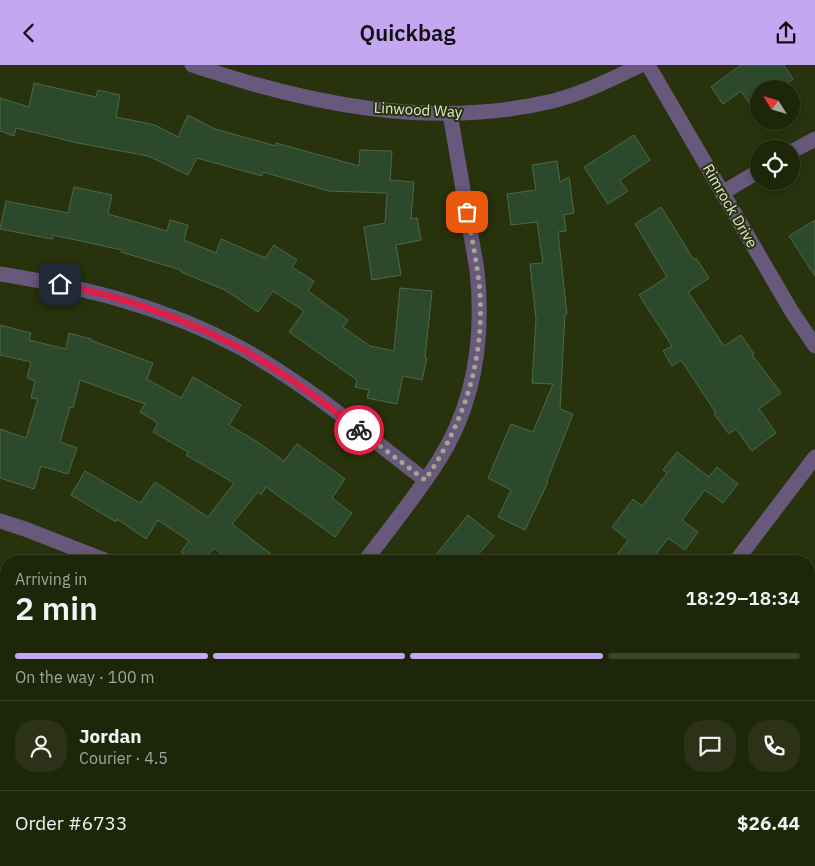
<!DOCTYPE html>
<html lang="en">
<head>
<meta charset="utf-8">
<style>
	:root { --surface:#1e2609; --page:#2b3217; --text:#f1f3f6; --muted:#a1a59c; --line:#3c432a; --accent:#c5a6f0 }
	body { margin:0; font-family:"IBM Plex Sans",sans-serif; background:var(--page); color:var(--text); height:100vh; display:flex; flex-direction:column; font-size:19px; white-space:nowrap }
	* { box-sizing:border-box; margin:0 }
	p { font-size:16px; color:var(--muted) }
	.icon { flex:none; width:28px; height:28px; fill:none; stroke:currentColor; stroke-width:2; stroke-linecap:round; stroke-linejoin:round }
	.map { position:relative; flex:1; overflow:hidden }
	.panel { position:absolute; left:0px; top:490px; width:815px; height:311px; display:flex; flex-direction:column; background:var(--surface); border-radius:20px 20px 0 0; box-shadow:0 2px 8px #0003,0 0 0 1px var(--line) }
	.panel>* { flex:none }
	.needle { width:32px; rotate:307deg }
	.tools { position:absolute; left:750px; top:15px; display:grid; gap:10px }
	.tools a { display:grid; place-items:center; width:50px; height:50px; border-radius:50%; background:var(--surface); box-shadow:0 2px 8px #0003,0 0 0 1px var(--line); font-size:25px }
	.pin { position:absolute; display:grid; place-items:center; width:42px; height:42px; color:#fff; margin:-21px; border-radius:10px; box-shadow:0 2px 8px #0006 }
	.courier { position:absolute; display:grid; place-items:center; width:50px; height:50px; margin:-25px; border:4px solid #e11d48; border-radius:50%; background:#fff; color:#222; box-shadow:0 1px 6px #0007 }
	.head em { font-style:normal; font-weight:600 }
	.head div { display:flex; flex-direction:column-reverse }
	.head { display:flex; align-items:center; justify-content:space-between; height:85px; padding:0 15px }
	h1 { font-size:32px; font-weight:600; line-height:38px }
	.bar { display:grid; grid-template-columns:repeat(4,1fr); gap:8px 5px; align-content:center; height:60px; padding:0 15px }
	.bar i { height:6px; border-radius:4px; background:var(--line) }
	.bar .current { background:var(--accent) }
	.bar p { grid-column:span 4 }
	.line { display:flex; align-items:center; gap:12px; padding:0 15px; border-top:1px solid var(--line) }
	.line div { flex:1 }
	.round { display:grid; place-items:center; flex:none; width:52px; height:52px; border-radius:20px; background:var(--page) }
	header { display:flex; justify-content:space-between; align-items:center; height:65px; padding:0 15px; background:var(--accent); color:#111; font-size:22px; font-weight:600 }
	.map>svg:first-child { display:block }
	.building { fill:#2d492b; stroke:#4c694a }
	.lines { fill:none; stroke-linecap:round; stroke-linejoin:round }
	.street { stroke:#67587c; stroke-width:15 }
	.primary { stroke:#a081cb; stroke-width:15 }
	.done { stroke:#a0a98d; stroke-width:5; stroke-dasharray:0 9 }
	.route { stroke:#e11d48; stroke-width:6 }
	.labels { text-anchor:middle; stroke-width:4; stroke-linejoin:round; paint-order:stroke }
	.street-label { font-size:15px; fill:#e1e9d3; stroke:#28320c }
</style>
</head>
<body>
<header><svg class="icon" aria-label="back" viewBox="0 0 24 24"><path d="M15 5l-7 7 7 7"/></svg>Quickbag<svg class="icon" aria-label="share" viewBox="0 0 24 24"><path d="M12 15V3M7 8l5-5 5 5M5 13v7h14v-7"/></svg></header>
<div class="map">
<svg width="815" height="801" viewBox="0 0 815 801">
	<rect width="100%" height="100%" fill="#28320c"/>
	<g class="building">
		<polygon points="741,0 784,0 793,14 779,24 759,24 759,52 741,26 723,39 711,22"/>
		<polygon points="34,18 96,32 98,25 120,30 116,52 155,60 178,72 188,50 215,64 276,81 276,78 359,101 360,85 392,86 390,115 414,117 411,154 417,153 421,175 396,180 401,210 372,215 364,162 385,158 387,128 329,126 263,107 262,111 197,93 188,110 148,91 78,78 16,63 14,71 0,66 0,33 29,42"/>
		<polygon points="634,70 650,95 620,115 628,126 608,139 584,102"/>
		<polygon points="557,96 560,117 569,112 574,148 564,150 566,166 558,167 567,249 565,249 560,344 573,349 547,416 548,417 525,465 498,452 511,425 488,413 511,359 533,367 553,319 532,318 536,254 530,199 543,198 537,157 511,160 507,129 536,125 532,100"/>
		<polygon points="74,122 112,130 108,149 167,166 170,155 188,160 184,175 216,188 221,174 265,193 274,180 297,195 292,202 314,216 308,226 348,255 343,262 370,281 394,286 400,223 432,226 425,293 427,293 422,315 403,311 397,339 367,333 369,325 355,322 357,315 289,267 304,246 273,226 258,247 225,225 181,207 181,205 121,187 122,185 53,170 52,174 0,164 6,136 68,148"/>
		<polygon points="661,142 694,195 696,193 709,213 688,227 724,281 741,270 754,289 752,290 781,328 759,344 776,368 752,386 736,364 729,369 714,349 716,348 681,295 672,301 663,286 672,281 639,230 667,212 635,159"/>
		<polygon points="815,155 815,211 789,171"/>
		<polygon points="0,260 31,268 29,275 66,284 69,268 91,274 90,275 153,298 147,314 181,333 193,312 241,340 229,360 256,376 284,396 297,379 345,414 332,433 352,448 335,472 266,422 261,430 258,427 232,459 280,496 231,496 214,483 203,496 193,496 181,487 189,476 158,455 146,474 117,454 116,457 71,430 85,406 140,438 155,417 208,452 234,418 186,390 188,387 153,367 158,358 140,347 145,339 80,315 73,343 70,342 60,377 77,383 68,409 41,401 34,424 0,413 0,364 26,373 38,334 31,333 35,316 27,313 31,297 0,290"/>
		<polygon points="677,387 709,412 717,402 738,419 723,438 705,425 682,455 698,467 685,485 668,473 651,496 612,496 628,475 612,462 633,434 642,441 667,408 663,405"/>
		<polygon points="468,450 494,471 473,496 431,496"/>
	</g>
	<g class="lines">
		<g class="street">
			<path d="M 192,0 C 308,39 431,65 553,36 C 584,28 612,14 641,0"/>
			<polyline points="648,0 792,247 815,281"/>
			<polyline points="791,87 815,74"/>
			<polyline points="722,128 759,106"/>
			<path d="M 0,209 C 86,223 163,241 241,283 C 307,320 365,369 425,415"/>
			<polyline points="0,456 25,464 107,496"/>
			<path d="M 365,496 C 390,463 417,430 439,395 C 475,338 484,271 477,205 L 450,49"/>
			<polyline points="736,496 815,392"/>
			<polyline points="0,722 6,724"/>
			<polyline points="110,795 117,801"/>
			<polyline points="183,801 187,795"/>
			<polyline points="507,801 511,795"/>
		</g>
		<g class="primary">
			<polyline points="809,657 815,648"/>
			<polyline points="809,731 815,723"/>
			<polyline points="701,801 706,795"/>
			<polyline points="756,801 761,795"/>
		</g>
	</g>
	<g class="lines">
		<path class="done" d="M 359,365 L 425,415 C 463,360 484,297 480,229 C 478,202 472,174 467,147"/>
		<path class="route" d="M 60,219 C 123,232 183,253 240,283 C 282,306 321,335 359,365"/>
	</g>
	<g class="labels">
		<g class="street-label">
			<text transform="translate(418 45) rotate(3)" y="5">Linwood Way</text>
			<text transform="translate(730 141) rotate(60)" y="5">Rimrock Drive</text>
		</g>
	</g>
</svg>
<div class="tools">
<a><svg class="needle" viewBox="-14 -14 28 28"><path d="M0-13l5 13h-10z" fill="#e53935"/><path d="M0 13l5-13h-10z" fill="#a1a59c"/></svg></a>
<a><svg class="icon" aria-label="locate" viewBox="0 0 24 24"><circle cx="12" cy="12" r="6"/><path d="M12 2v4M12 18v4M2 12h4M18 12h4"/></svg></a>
</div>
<div class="pin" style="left:467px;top:147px;background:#ea580c"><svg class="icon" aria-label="bag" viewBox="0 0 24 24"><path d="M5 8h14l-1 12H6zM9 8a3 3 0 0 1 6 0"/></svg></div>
<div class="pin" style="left:60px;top:219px;background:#1f2937"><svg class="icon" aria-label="home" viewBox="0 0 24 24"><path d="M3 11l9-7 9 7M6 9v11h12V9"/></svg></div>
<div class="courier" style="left:359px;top:365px"><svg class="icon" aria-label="bike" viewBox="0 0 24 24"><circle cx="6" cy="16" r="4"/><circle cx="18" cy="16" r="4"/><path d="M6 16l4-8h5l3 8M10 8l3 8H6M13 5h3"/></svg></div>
<section class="panel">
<div class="head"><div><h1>2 min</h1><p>Arriving in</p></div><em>18:29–18:34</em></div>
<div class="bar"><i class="current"></i><i class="current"></i><i class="current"></i><i></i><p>On the way · 100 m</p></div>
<div class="line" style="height:90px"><a class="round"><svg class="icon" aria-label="person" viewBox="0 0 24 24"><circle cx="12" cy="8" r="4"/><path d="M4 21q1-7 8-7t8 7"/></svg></a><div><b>Jordan</b><p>Courier · 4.5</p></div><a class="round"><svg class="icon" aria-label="chat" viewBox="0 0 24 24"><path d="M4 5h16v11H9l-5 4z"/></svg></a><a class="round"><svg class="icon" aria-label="phone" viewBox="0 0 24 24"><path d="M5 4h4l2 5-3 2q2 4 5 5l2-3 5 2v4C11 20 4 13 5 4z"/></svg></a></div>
<div class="line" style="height:65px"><div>Order #6733</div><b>$26.44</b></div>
</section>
</div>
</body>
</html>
